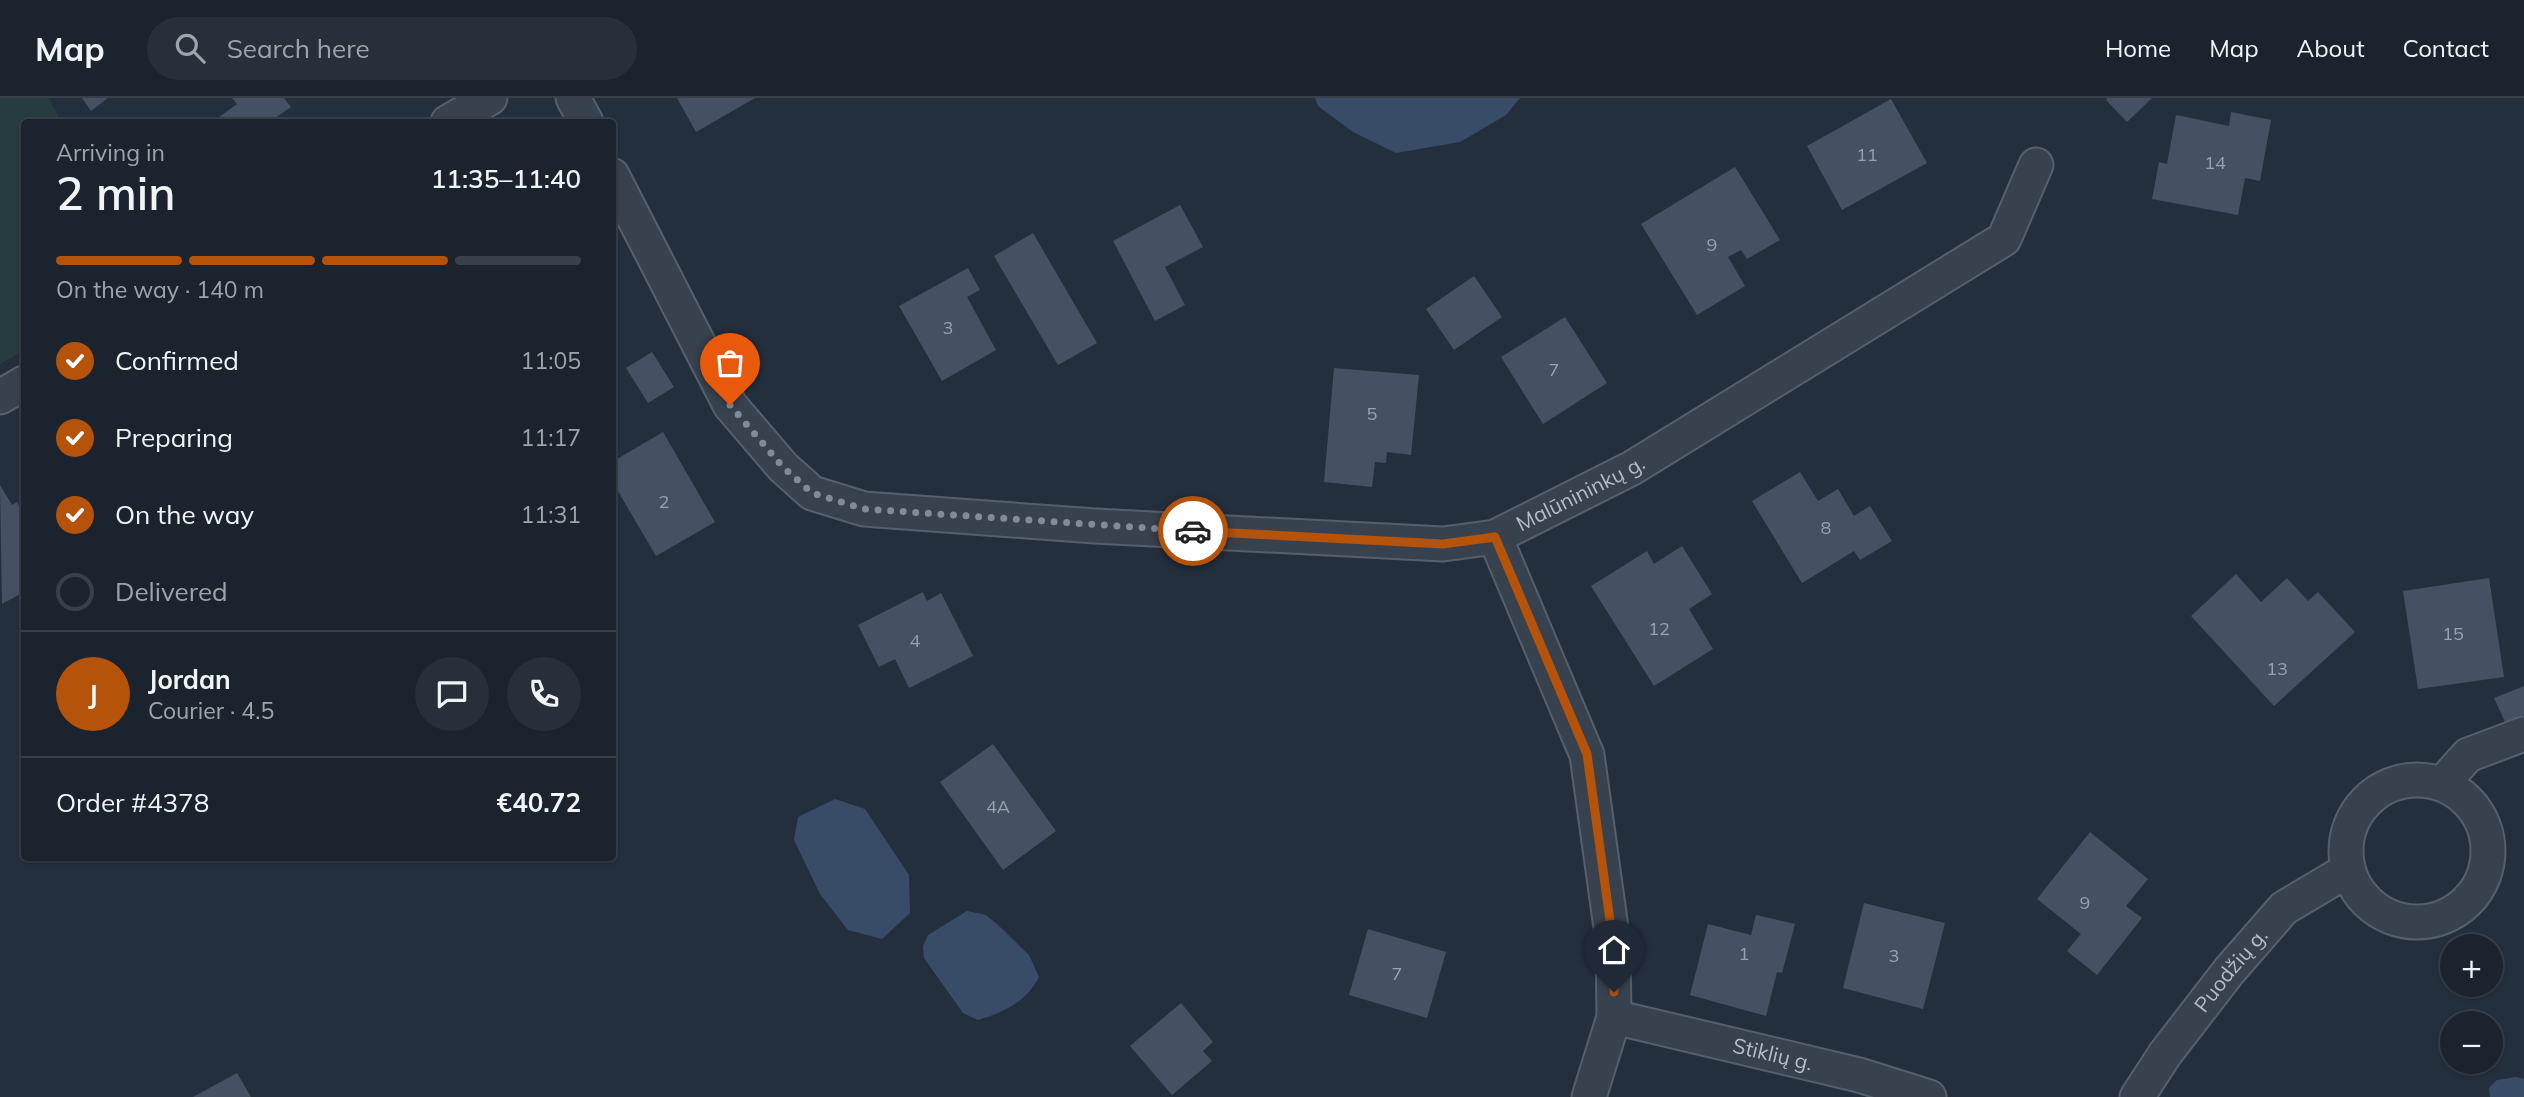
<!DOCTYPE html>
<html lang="en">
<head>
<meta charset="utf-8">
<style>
	:root { --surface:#1b232e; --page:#282f3a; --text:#f1f3f6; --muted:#a0a4aa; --line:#39404a; --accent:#b45309 }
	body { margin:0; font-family:Mulish,sans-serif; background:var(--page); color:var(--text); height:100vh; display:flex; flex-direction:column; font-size:26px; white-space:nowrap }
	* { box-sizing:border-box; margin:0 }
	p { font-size:23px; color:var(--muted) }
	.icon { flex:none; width:38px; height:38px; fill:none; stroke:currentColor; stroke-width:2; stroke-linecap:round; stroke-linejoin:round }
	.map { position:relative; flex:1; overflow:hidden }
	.drawer { position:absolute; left:21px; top:21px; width:595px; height:742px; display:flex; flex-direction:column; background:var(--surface); border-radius:7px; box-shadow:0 2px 5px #0004,0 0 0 2px var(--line) }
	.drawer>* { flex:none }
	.controls { position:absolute; left:2440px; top:836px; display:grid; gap:14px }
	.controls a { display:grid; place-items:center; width:63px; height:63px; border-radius:50%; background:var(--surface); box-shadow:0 2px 5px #0004,0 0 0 2px var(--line); font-size:35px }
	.pin { position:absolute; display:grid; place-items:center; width:60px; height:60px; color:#fff; margin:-72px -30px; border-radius:50% 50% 50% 0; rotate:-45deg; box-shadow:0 0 7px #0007 }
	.pin .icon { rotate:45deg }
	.courier { position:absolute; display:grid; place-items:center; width:70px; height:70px; margin:-35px; border:5px solid #b45309; border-radius:50%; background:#fff; color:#222; box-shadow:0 2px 9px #0007 }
	.summary em { font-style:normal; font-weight:600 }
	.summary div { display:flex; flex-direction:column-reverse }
	.summary { display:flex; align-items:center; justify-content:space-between; height:119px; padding:0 35px }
	h1 { font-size:46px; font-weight:600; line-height:52px }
	.bar { display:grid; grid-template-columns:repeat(4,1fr); gap:10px 7px; align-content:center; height:84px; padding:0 35px }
	.bar i { height:9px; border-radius:5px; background:var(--line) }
	.bar .on { background:var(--accent) }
	.bar p { grid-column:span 4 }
	.line { display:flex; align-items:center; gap:18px; padding:0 35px; border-top:2px solid var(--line) }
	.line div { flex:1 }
	.round { display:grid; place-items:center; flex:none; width:74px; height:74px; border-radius:37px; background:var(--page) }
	ol { padding:0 35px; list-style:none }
	li { display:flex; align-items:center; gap:21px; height:77px }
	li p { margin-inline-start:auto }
	li .icon { padding:7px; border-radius:50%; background:var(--accent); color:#fff; stroke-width:4 }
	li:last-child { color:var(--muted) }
	li i { width:38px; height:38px; border:4px solid var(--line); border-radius:50% }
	header { display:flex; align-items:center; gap:42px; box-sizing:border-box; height:98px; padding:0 35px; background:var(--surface); border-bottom:2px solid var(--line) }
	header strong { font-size:33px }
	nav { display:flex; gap:38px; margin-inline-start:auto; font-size:24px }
	.search { width:490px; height:63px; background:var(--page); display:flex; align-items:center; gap:18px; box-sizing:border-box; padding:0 24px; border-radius:38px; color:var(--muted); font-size:26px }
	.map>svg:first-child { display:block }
	.green { fill:#263c3f }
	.water { fill:#394c67 }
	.building { fill:#455162 }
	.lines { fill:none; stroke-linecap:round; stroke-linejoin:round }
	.street-casing { stroke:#565f6c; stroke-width:37 }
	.street { stroke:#38414e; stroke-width:33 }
	.done { stroke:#828b98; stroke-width:7; stroke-dasharray:0 12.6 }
	.route { stroke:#b45309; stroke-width:9 }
	.labels { text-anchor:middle; stroke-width:7; stroke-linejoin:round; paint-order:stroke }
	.number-label { font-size:18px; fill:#98a1af }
	.street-label { font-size:21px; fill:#b4bcc9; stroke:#1d2633 }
</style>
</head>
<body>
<header>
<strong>Map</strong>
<div class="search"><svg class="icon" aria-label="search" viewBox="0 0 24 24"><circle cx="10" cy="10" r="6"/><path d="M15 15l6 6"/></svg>Search here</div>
<nav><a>Home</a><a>Map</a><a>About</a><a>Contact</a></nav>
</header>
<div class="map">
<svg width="2524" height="999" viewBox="0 0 2524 999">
	<rect width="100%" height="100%" fill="#242f3e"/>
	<polygon class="green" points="0,0 49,0 61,24 24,24 24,252 0,266"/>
	<g class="water">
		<polygon points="1315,0 1520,0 1506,17 1460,44 1396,55 1353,34 1318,8"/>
		<polygon points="835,701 865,711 909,777 910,815 882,841 848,832 820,796 794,742 798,719"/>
		<path d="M 967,813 L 986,817 L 998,827 L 1029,857 L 1039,879 C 1026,904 1004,914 978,922 L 963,915 L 924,860 L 923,848 L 928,837 Z"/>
		<polygon points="2516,979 2524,981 2524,999 2490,999 2489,990 2497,982"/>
	</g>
	<g class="building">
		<polygon points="82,0 108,0 91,13"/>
		<polygon points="232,0 284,0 291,9 269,24 212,24 237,6"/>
		<polygon points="677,0 755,0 696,34"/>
		<polygon points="2107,0 2152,0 2127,24 2106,2"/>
		<polygon points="1891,1 1927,65 1842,112 1807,48"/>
		<polygon points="2231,14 2271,22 2260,83 2245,80 2238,117 2152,101 2159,64 2167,66 2176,17 2229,28"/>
		<polygon points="1735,69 1780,142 1747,161 1741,152 1728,159 1745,188 1697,217 1641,126"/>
		<polygon points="1180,107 1203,149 1165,169 1185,207 1155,223 1113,143"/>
		<polygon points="1033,135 1097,245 1058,267 994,158"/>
		<polygon points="968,170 980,192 967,199 996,252 942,283 899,208"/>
		<polygon points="1474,178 1502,219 1454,252 1426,211"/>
		<polygon points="1565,219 1607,285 1543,326 1501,259"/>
		<polygon points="652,254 674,289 648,305 626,270"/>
		<polygon points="1334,270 1419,277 1411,357 1387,354 1386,365 1375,364 1372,389 1324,384"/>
		<polygon points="663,334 715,424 656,458 612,383 612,364"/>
		<polygon points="1800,374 1818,403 1838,391 1854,418 1870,408 1892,443 1860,462 1854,453 1802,485 1752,403"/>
		<polygon points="0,387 12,407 17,404 24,418 24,494 2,506"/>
		<polygon points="1682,448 1712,496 1689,511 1713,551 1654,588 1591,488 1647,453 1654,466"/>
		<polygon points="2236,476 2261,504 2287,480 2308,503 2318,494 2355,534 2274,608 2191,518"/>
		<polygon points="2489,480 2504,579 2418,591 2403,493"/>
		<polygon points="923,494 927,503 941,495 973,558 909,590 895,561 879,569 858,527"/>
		<polygon points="2524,588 2524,617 2505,624 2494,600"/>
		<polygon points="993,646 1056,733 1003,772 940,684"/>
		<polygon points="2090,734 2148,781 2126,808 2142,820 2097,877 2067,853 2081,836 2037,801"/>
		<polygon points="1864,805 1945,825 1923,911 1843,890"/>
		<polygon points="1756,817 1795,826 1782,875 1777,874 1766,918 1690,897 1708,826 1751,837"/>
		<polygon points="1368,831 1446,854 1427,920 1349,897"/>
		<polygon points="1181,905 1213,944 1203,953 1212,963 1172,997 1130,948"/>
		<polygon points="237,975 251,999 193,999"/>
	</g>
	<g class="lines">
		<defs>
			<g id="street">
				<polyline points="573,0 586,24"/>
				<polyline points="448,24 490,0"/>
				<path id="s1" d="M 612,77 L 730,307 L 783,369 L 812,395 L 864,411 L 1095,428 L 1443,446 L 1495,439 L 1632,370 L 2004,141 L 2036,67"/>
				<polyline points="0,299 24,285"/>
				<polyline points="1495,439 1587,657 1613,844 1614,919 1589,999"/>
				<circle cx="2417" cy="753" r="71"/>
				<polyline points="2442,686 2468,657 2524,636"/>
				<path id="s2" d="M 1614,919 L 1859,977 L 1929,999"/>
				<path id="s3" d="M 2137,999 L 2165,956 L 2229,873 L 2284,810 L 2348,772"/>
			</g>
		</defs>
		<use href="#street" class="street-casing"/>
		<use href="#street" class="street"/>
	</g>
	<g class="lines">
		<polyline class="done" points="730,307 783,369 812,395 864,411 1193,433"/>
		<polyline class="route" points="1193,433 1443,446 1495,439 1587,656 1613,844 1614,894"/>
	</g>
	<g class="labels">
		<g class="number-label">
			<text x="1867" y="63">11</text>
			<text x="2215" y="71">14</text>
			<text x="1712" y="153">9</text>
			<text x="948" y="236">3</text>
			<text x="1554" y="278">7</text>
			<text x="1372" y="322">5</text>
			<text x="664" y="410">2</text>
			<text x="1826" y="436">8</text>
			<text x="1659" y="537">12</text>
			<text x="2453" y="542">15</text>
			<text x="915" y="549">4</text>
			<text x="2277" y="577">13</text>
			<text x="998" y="715">4A</text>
			<text x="2085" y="811">9</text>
			<text x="1744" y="862">1</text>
			<text x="1894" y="864">3</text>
			<text x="1397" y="882">7</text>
		</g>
		<g class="street-label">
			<text dy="7" stroke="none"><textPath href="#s1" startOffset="1162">Malūnininkų g.</textPath></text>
			<text dy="7" stroke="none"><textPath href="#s3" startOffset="158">Puodžių g.</textPath></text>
			<text dy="7" stroke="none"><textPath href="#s2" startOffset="163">Stiklių g.</textPath></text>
		</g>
	</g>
</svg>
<div class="controls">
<a>+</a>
<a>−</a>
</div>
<div class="pin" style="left:730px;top:307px;background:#ea580c"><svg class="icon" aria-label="bag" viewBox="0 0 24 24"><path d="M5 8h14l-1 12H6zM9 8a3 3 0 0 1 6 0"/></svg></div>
<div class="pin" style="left:1614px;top:894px;background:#1f2937"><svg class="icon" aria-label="home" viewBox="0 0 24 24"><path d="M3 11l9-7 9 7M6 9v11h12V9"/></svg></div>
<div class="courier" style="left:1193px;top:433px"><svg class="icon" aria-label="car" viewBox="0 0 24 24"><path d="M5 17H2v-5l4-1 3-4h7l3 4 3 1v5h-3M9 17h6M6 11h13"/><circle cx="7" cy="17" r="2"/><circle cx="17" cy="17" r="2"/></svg></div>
<section class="drawer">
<div class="summary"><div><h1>2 min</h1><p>Arriving in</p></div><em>11:35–11:40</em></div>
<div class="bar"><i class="on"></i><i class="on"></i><i class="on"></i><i></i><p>On the way · 140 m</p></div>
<ol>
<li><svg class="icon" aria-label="check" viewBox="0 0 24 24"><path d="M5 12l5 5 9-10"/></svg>Confirmed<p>11:05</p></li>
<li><svg class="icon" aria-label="check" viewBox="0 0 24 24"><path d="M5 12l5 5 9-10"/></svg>Preparing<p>11:17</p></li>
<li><svg class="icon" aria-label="check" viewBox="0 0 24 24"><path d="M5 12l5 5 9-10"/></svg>On the way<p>11:31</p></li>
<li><i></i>Delivered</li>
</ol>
<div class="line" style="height:126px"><b class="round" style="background:var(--accent);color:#fff">J</b><div><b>Jordan</b><p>Courier · 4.5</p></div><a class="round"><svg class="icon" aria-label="chat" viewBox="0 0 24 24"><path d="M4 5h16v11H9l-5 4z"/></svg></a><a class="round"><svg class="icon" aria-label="phone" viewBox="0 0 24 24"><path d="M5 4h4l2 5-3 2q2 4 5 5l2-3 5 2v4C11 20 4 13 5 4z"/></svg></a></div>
<div class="line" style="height:91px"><div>Order #4378</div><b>€40.72</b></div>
</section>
</div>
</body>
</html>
